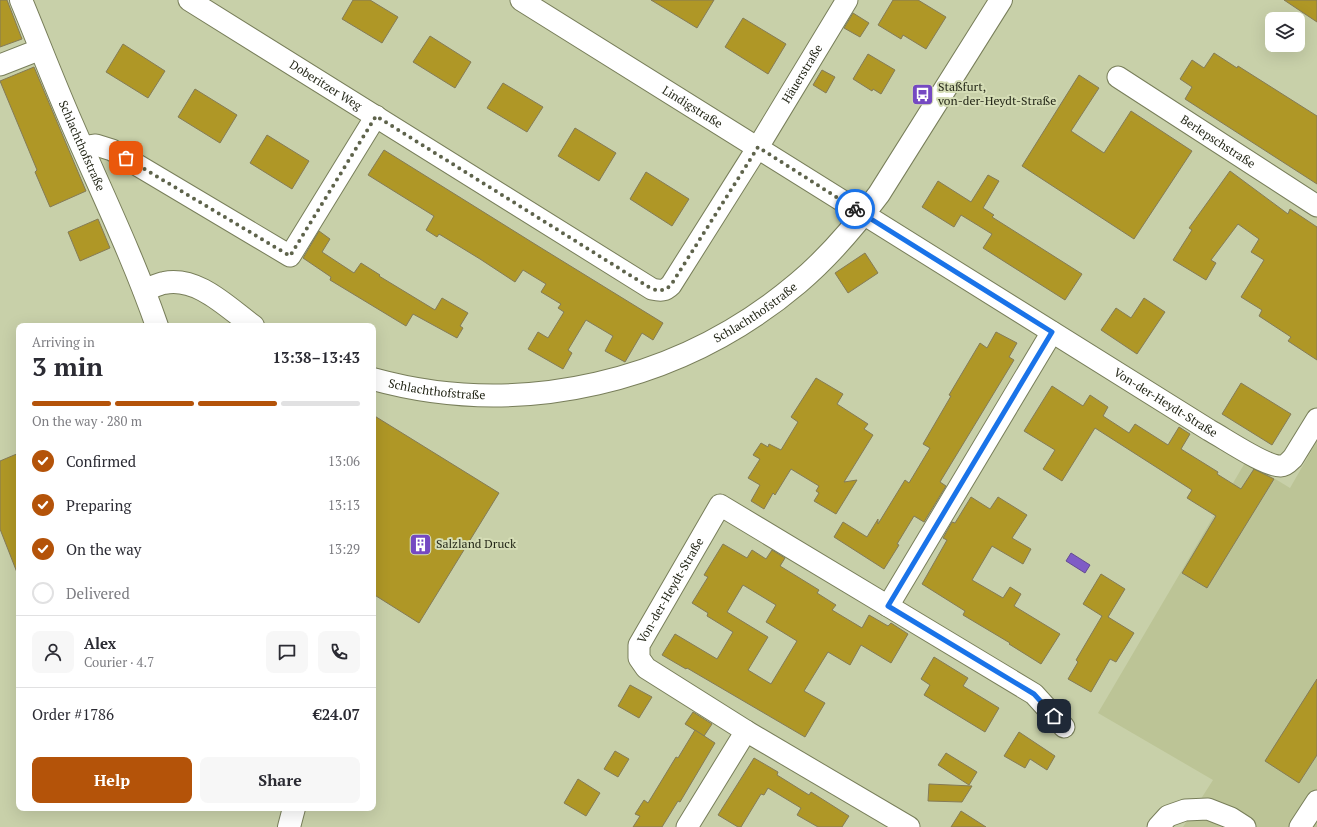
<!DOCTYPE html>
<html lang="en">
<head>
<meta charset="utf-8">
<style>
	:root { --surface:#fff; --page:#f7f7f7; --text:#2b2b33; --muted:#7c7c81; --line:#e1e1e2; --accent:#b45309 }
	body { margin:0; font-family:"PT Serif",serif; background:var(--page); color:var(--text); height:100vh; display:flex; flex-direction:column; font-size:15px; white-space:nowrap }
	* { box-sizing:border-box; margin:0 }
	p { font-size:13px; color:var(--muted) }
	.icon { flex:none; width:22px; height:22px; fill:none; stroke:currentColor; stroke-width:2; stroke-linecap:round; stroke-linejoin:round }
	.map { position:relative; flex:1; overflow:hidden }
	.panel { position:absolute; left:16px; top:323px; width:360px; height:488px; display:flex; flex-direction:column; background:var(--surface); border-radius:8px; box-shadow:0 4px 16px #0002 }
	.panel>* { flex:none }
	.fabs { position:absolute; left:1265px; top:12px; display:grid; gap:8px }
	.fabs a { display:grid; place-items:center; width:40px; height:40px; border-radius:8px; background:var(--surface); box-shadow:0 4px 16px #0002; font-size:20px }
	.pin { position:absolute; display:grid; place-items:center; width:34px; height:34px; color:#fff; margin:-17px; border-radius:8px; box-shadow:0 2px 6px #0006 }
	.courier { position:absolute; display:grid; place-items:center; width:40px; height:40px; margin:-20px; border:3px solid #1a73e8; border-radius:50%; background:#fff; color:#222; box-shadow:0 1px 5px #0007 }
	.summary em { font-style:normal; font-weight:700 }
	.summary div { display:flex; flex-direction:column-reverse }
	.summary { display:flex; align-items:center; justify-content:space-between; height:68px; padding:0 16px }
	h1 { font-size:26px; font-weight:700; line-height:30px }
	.bar { display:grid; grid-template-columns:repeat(4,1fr); gap:6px 4px; align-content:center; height:48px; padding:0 16px }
	.bar i { height:5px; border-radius:3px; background:var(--line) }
	.bar .current { background:var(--accent) }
	.bar p { grid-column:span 4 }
	.line { display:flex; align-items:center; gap:10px; padding:0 16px; border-top:1px solid var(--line) }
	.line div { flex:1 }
	.round { display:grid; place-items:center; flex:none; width:42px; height:42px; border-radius:8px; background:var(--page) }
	ol { padding:0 16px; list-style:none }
	li { display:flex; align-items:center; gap:12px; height:44px }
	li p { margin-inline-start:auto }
	li .icon { padding:4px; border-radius:50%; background:var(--accent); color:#fff; stroke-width:4 }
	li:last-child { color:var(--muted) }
	li i { width:22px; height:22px; border:2px solid var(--line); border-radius:50% }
	.cta { display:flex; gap:8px; margin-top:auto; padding:8px 16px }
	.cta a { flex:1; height:46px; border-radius:8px; background:var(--accent); color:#fff; font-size:16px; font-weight:700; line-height:46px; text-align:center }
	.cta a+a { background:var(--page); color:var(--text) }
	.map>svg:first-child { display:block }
	.built { fill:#bcc496 }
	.water { fill:#7f5cc6; stroke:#644c92 }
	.building { fill:#af9726; stroke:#847b57; fill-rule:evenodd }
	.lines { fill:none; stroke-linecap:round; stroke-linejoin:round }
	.minor-casing { stroke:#787e5a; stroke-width:23 }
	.tertiary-casing { stroke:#787e5a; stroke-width:24 }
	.minor { stroke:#fff; stroke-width:21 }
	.tertiary { stroke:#fff; stroke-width:22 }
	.done { stroke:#5e634b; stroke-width:4; stroke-dasharray:0 7.2 }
	.route { stroke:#1a73e8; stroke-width:5 }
	.labels { text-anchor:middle; stroke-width:4; stroke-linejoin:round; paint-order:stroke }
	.street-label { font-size:12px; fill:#252819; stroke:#d5ddb6 }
	.poi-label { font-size:12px; fill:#252819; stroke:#d5ddb6; text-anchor:start }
</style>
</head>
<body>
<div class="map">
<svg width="1317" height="827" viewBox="0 0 1317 827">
	<rect width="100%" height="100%" fill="#c8d0a9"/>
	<polygon class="built" points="1317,441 1317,827 1183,827 1213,780 1098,713 1246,461 1290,488"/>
	<polygon class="water" points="1071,553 1090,565 1085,573 1066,561"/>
	<g class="building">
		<polygon points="0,0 7,0 22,39 0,47"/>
		<polygon points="353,0 370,0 398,17 382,43 342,19"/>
		<polygon points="651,0 714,0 697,28"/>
		<polygon points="893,0 918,0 946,17 926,49 903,35 901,39 878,25"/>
		<polygon points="1284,0 1317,0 1317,22"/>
		<polygon points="853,13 869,23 860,37 844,28"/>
		<polygon points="743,18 786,44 768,74 725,47"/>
		<polygon points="430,36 471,62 455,88 413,62"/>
		<polygon points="123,44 165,71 148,98 106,72"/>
		<polygon points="1214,53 1237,68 1238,66 1317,116 1317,184 1185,99 1192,87 1180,79 1192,60 1204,68"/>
		<polygon points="868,54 895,70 881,94 873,89 872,91 853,79"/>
		<polygon points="34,67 86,191 50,207 35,172 37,170 0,81"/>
		<polygon points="822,70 835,77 826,93 813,85"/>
		<polygon points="1079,75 1099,88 1071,131 1104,153 1131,111 1192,151 1134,239 1022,166"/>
		<polygon points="503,83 543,107 527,132 487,108"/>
		<polygon points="195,89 237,115 220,143 178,117"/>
		<polygon points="575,128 616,153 599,181 558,156"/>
		<polygon points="267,135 309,161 292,189 250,163"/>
		<polygon points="384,150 538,246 663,323 653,340 642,333 625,362 605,351 613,336 586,320 568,350 572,353 563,369 528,349 538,332 548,338 564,312 558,308 561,304 541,292 546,284 523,270 515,282 480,259 439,234 437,237 426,230 434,216 368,175"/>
		<polygon points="1230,171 1288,214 1290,209 1317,227 1317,360 1288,341 1291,337 1259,316 1262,310 1241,297 1264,260 1251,252 1259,239 1238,224 1211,260 1216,263 1206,280 1173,260 1192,230 1189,228"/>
		<polygon points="646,172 689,199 672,226 630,199"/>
		<polygon points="988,175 999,181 983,208 994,215 992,217 1082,274 1065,300 983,248 992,234 961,215 954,227 922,207 938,181 971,202"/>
		<polygon points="98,219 110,248 80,261 68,232"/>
		<polygon points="319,231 330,239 322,252 354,273 361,263 380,275 379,276 435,310 442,298 468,313 460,326 463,328 457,338 413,314 406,326 330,280 331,277 303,258"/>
		<polygon points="865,253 878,273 848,293 835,273"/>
		<polygon points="1144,298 1165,312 1137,354 1101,330 1116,308 1131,318"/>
		<polygon points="996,332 1017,343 1009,357 1014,360 940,482 946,486 924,522 914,516 897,544 899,545 884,569 834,537 843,522 867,537 878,519 878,524 905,480 909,483 930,448 923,444 951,396 949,395 980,343 987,348"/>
		<polygon points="816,378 843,394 837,404 868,424 864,429 873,435 844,482 857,480 836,514 814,501 819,493 816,491 819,486 791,469 775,495 773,493 764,509 751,501 760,485 748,478 760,459 753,455 761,443 768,447 769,444 781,450 798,422 791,417"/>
		<polygon points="1241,383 1291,414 1272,445 1222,414"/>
		<polygon points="1052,386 1083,406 1090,395 1108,407 1103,416 1129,433 1135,424 1168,445 1179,427 1190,434 1181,449 1218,472 1217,474 1241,489 1254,469 1274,479 1207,588 1182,573 1216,516 1187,498 1192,490 1095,428 1062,481 1043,469 1055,450 1024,431"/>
		<polygon points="373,415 499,493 419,623 373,594"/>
		<polygon points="19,453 19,575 18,575 0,529 0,461"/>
		<polygon points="971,497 990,509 998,497 1027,515 1012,538 1031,549 1023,564 992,546 972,580 1003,598 1010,587 1021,594 1014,606 1060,634 1041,664 1009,644 1010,643 963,615 965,611 922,584 947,540 943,538 952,522 955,523"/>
		<path d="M 723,544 L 747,558 L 752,550 L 766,559 L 772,550 L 785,558 L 780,566 L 819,590 L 817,593 L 836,605 L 832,610 L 862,628 L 869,615 L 888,626 L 891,623 L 908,634 L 891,663 L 861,645 L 850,665 L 828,652 L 804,691 L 825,703 L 805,737 L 687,668 L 686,669 L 662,655 L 675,634 L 717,659 L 733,632 L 707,616 L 708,613 L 692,603 L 708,577 L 704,575 ZM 743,585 L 776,605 L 766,622 L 797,641 L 771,684 L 748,670 L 768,637 L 727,612 Z"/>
		<polygon points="1101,574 1125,589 1108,617 1134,633 1116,662 1110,659 1091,692 1068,679 1078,662 1076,660 1102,616 1083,604"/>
		<polygon points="934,657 968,678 963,686 999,708 985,732 924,695 930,685 921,679"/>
		<polygon points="1317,679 1317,755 1299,783 1265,761"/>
		<polygon points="630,685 652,697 639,718 618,706"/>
		<polygon points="693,712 712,724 704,736 685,724"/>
		<polygon points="695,730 715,743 680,802 678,801 662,827 633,827 640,816 635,814 644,800 648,803 676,757 678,758"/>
		<polygon points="1019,732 1055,756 1047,770 1030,759 1025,768 1004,756"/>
		<polygon points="615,751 629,759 618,777 604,769"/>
		<polygon points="946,753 977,772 969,785 938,765"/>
		<polygon points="754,758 778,772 777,775 809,795 811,792 849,816 842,827 818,827 797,815 801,808 768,788 764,795 761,794 741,827 738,827 718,815"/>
		<polygon points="578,779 600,793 586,816 564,803"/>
		<polygon points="929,784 972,786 962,802 928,801"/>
		<polygon points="961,811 986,827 951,827"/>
	</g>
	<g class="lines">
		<defs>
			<g id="minor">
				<path id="s1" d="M 189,0 L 652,289 C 661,291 665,291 671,285 L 758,147 L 847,0"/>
				<path id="s2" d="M 521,0 L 1209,430 C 1224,438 1266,467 1281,466 C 1286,466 1290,461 1293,458 L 1317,419"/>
				<polyline points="0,65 41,49"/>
				<path id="s3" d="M 1118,77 L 1317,206"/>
				<polyline points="82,147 96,145 112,150 290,256 376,116"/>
				<polyline points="888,606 1034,694 1064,727"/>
				<polyline points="746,731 909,827"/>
				<path id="s4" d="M 687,827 L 746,731 L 646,668 L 639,658 L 639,645 L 720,505 L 888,606 L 1052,332"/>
				<polyline points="1158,827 1168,816 1185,810 1208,809 1231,818 1245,827"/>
				<polyline points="1300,827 1317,801"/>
			</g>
			<g id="tertiary">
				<path id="s5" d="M 21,0 C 38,41 54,83 72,124 C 101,191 133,257 157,326"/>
				<path d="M 144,290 C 151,288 158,284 164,283 C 198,276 228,308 253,326"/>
				<path id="s6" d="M 373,379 C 521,420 681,382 798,283 C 829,257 855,226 879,194 L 1001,0"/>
				<polyline points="289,827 294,808"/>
			</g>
		</defs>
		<use href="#minor" class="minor-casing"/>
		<use href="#tertiary" class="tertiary-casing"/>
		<use href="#minor" class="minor"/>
		<use href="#tertiary" class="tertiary"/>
	</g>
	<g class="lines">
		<path class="done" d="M 126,158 L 290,256 L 376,116 L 652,289 C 661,291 665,291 671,285 L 758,147 L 855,209"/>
		<polyline class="route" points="855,209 1052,332 888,606 1034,694 1054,716"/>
	</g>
	<defs>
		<symbol id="bus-square" viewBox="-11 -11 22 22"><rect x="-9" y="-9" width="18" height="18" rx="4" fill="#7549c2" stroke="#d5ddb6"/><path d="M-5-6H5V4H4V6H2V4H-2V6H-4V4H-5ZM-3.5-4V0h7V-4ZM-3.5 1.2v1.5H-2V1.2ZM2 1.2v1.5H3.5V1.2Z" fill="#fff"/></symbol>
		<symbol id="building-square" viewBox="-11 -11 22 22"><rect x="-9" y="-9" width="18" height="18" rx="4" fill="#7549c2" stroke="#d5ddb6"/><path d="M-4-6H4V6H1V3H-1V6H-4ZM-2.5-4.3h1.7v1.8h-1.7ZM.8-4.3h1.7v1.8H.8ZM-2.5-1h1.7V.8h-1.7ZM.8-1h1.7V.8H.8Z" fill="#fff"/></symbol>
	</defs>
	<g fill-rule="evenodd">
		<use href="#bus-square" x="910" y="82" width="25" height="25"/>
		<use href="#building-square" x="408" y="532" width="25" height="25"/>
	</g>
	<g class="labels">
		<g class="street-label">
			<text dy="4" stroke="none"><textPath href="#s1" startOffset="815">Häuerstraße</textPath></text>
			<text dy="4" stroke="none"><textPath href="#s1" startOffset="161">Doberitzer Weg</textPath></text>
			<text dy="4" stroke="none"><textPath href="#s2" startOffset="202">Lindigstraße</textPath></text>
			<text dy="4" stroke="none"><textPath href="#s3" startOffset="119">Berlepschstraße</textPath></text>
			<text dy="4" stroke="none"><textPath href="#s5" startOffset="158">Schlachthofstraße</textPath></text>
			<text dy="4" stroke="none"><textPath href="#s6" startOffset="401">Schlachthofstraße</textPath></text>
			<text dy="4" stroke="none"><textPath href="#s6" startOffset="65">Schlachthofstraße</textPath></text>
			<text dy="4" stroke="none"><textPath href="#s2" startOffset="760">Von-der-Heydt-Straße</textPath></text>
			<text dy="4" stroke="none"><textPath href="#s4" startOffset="319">Von-der-Heydt-Straße</textPath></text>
		</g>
		<g class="poi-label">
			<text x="938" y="91">Staßfurt,<tspan x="938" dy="14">von-der-Heydt-Straße</tspan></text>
			<text x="436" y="548">Salzland Druck</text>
		</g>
	</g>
</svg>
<div class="fabs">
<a><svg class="icon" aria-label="layers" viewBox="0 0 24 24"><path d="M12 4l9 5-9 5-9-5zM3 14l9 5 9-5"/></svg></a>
</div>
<div class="pin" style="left:126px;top:158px;background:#ea580c"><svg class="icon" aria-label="bag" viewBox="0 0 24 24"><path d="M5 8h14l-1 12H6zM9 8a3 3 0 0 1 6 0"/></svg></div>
<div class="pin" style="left:1054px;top:716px;background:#1f2937"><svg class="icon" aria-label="home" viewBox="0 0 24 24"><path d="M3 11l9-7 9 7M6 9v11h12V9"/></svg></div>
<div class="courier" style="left:855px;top:209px"><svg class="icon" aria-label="bike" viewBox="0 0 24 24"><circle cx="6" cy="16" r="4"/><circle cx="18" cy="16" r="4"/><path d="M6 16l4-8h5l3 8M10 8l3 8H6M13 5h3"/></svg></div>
<section class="panel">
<div class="summary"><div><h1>3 min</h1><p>Arriving in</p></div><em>13:38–13:43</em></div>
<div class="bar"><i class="current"></i><i class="current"></i><i class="current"></i><i></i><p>On the way · 280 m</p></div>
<ol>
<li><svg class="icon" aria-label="check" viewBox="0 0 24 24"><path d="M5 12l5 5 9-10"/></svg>Confirmed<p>13:06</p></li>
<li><svg class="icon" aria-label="check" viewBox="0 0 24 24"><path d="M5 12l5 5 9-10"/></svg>Preparing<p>13:13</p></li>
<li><svg class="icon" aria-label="check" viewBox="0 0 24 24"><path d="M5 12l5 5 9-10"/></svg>On the way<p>13:29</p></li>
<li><i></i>Delivered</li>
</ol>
<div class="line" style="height:72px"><a class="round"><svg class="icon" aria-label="person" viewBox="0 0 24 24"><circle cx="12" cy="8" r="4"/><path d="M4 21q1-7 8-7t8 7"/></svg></a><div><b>Alex</b><p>Courier · 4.7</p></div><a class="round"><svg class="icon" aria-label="chat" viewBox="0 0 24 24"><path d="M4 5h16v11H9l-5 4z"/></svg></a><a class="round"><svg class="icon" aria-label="phone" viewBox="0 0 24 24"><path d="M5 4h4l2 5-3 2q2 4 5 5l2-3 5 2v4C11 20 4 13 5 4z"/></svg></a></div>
<div class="line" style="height:52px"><div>Order #1786</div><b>€24.07</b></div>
<div class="cta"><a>Help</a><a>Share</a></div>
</section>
</div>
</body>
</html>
